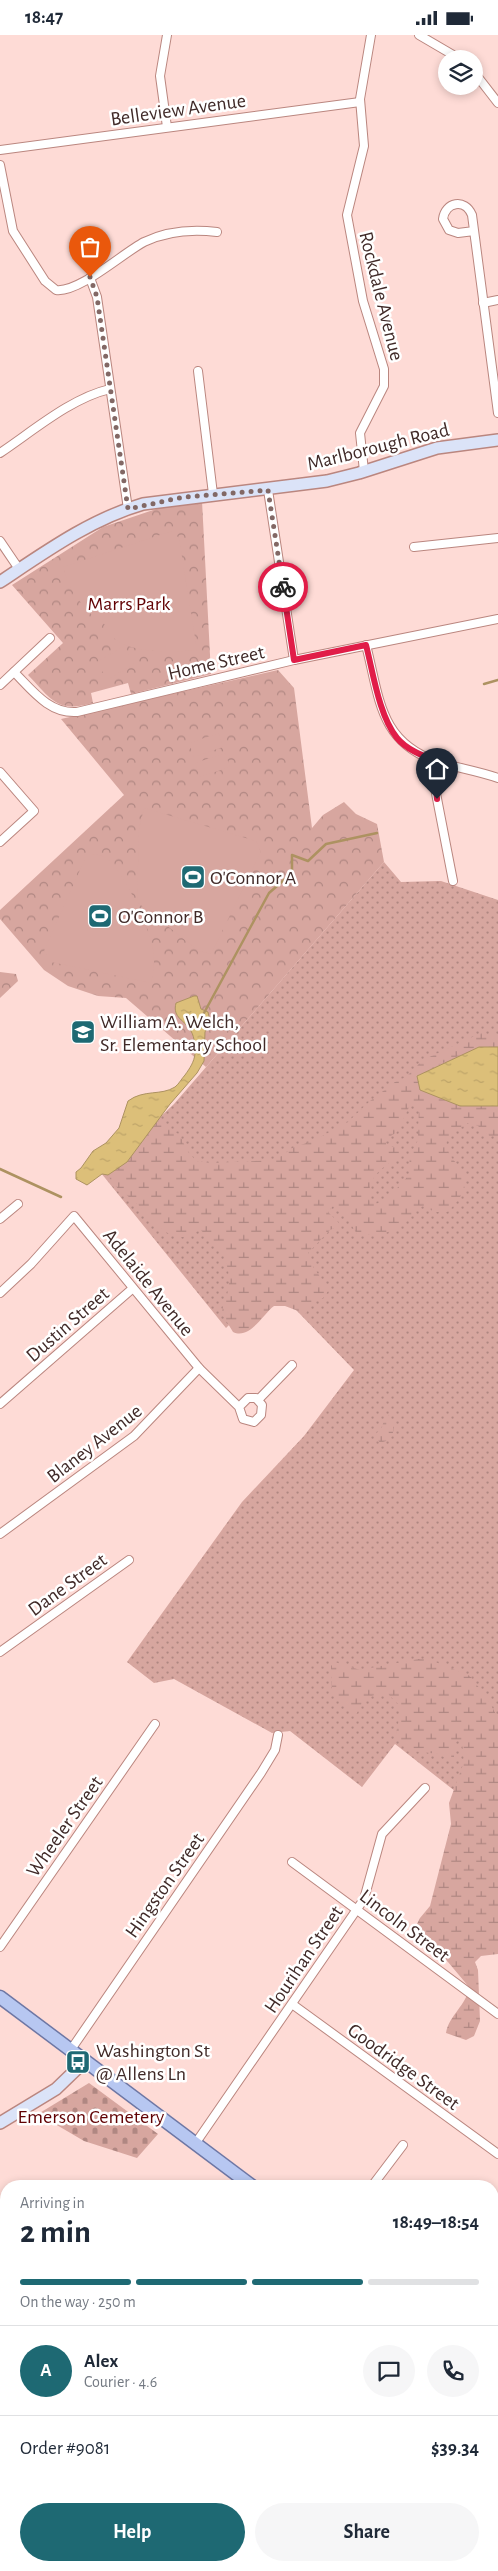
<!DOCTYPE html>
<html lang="en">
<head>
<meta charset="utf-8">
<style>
	:root { --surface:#fff; --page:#f6f6f7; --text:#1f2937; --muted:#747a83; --line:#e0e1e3; --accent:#1e6973 }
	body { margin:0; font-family:"Alegreya Sans",sans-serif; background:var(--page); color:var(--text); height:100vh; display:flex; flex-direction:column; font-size:19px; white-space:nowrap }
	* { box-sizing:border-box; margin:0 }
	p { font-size:16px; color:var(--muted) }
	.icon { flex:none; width:28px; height:28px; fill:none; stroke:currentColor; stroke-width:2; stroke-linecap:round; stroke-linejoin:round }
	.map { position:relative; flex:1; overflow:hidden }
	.details { position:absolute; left:0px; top:2145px; width:499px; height:391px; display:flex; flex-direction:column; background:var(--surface); border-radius:20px 20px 0 0; box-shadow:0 2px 8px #0003 }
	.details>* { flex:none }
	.fabs { position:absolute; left:438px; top:15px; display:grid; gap:10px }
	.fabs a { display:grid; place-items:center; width:45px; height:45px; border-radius:50%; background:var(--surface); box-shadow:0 2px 8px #0003; font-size:25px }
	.pin { position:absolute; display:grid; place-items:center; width:42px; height:42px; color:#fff; margin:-51px -21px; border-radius:50% 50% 50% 0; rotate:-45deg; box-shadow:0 0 5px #0007 }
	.pin .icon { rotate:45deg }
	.courier { position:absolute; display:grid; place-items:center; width:50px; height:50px; margin:-25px; border:4px solid #e11d48; border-radius:50%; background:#fff; color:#222; box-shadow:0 1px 6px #0007 }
	.headline em { font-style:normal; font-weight:700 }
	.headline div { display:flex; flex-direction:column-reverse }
	.headline { display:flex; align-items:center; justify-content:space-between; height:85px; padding:0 20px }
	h1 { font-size:32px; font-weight:700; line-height:38px }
	.bar { display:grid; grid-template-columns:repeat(4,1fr); gap:8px 5px; align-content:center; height:60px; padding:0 20px }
	.bar i { height:6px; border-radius:4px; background:var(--line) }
	.bar .active { background:var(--accent) }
	.bar p { grid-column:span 4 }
	.line { display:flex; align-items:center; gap:12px; padding:0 20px; border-top:1px solid var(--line) }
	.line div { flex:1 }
	.round { display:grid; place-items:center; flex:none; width:52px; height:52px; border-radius:26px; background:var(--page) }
	.button { display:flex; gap:10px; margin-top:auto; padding:10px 20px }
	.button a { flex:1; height:58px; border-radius:30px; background:var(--accent); color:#fff; font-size:20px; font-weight:700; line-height:58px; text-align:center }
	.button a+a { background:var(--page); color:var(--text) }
	.status { display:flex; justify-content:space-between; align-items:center; height:35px; padding:0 25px; background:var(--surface); direction:ltr }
	.status svg { height:14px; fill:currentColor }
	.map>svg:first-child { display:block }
	.grass { fill:url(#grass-dots) }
	.wetland { fill:url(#wetland-marsh); fill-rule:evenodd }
	.cemetery { fill:url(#cemetery-stones) }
	.park { fill:url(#park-crowns) }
	.pitch { fill:#d7a69f }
	.water { fill:url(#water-ripples); stroke:#ad9261 }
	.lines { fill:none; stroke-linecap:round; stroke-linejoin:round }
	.stream { stroke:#ad9261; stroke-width:2.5 }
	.street-casing { stroke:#ba867f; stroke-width:10 }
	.secondary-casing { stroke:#ba867f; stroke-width:14 }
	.primary-casing { stroke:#6e77a4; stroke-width:15 }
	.street { stroke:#fff; stroke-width:8 }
	.secondary { stroke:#dbe3f8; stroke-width:11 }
	.primary { stroke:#b7c7f1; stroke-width:12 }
	.rail { stroke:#765c59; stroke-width:2.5 }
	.done { stroke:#826865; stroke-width:5; stroke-dasharray:0 9 }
	.route { stroke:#e11d48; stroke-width:6 }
	.labels { text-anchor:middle; stroke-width:5; stroke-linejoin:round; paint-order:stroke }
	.street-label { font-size:20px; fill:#402a28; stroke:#fff }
	.park-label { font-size:20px; fill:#610204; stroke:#fff }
	.poi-label { font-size:20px; fill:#402a28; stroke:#fff; text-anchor:start }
</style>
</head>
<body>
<div class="status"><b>18:47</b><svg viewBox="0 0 49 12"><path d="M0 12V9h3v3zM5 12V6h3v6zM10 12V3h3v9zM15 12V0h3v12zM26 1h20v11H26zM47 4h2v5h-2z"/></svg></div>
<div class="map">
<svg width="498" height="2536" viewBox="0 0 498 2536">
	<defs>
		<pattern id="grass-dots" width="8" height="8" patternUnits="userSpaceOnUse" patternTransform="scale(1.25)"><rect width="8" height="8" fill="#d7a69f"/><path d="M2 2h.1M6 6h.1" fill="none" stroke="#b08782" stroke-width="1.8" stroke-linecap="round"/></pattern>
		<pattern id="wetland-marsh" width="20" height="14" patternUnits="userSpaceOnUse" patternTransform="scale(1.25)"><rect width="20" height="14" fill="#d7a69f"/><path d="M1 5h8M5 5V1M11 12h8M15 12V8" fill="none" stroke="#b08782"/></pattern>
		<pattern id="cemetery-stones" width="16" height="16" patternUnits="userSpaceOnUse" patternTransform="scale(1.25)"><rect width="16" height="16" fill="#d7a69f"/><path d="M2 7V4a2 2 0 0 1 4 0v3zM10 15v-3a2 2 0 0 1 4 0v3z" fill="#b08782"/></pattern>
		<pattern id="park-crowns" width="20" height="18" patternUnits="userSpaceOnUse" patternTransform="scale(1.25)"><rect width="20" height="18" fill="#d7a69f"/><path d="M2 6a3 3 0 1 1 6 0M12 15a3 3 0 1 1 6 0" fill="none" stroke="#b08782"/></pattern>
		<pattern id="water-ripples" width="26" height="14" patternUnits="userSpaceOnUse" patternTransform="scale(1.25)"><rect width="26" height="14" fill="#dcbf79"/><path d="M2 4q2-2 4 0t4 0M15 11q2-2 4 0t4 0" fill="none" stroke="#bea469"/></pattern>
	</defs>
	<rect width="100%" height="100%" fill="#fedbd6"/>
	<polygon class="grass" points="384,827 401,847 441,846 498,865 498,1786 460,1760 395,1709 362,1752 290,1696 272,1698 174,1644 154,1648 127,1627 242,1467 304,1401 354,1335 271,1249 226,1293 101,1138 174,1069"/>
	<g class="wetland">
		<path d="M 481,998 L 498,1001 L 498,1012 L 479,1012 L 425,1036 L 434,1061 L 460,1071 L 498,1071 L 498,1101 L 489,1101 L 478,1091 L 468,1088 C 462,1092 453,1097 449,1102 C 433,1127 494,1133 447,1177 L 435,1177 L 423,1171 C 414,1174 413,1180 406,1187 C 394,1199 374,1201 357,1199 L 349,1186 L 333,1171 L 328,1177 L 341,1190 L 330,1195 L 308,1218 C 310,1233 323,1242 328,1256 L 323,1263 L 309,1269 L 306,1279 L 285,1271 L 274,1271 C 263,1279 250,1305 233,1297 L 222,1279 C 222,1271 226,1264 228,1256 C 233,1232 220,1207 200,1195 C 195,1197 187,1202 182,1202 C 162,1202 148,1179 135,1167 C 125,1158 114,1153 108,1140 L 127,1127 L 157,1086 L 180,1100 L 186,1114 L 196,1126 L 211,1128 L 275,1125 L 294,1112 L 313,1106 L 348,1087 L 370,1066 L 395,1047 L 406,1042 L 423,1025 ZM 411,1068 L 419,1071 L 418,1105 L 409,1122 L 411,1138 L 389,1162 L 376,1169 L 370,1167 C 365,1141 384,1132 401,1120 L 395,1112 L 386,1111 L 386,1104 L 397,1097 Z"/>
		<path d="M 388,1379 C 394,1387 396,1398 389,1405 L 380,1408 L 375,1400 L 382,1392 L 385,1382 Z"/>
		<path d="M 418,1624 L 428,1624 L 470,1641 L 487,1663 L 498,1683 L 498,1919 L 481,1921 L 475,1927 L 478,1935 L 480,1986 L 474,2001 L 466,2005 L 446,1998 C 449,1980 467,1970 469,1952 L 448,1927 L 438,1918 L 428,1915 L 414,1895 L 420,1883 L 430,1871 L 451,1789 L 449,1768 L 464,1727 L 462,1706 L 459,1705 L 454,1708 L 454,1727 L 438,1719 L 414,1716 L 401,1707 L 396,1698 L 400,1680 L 398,1669 L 388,1659 C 371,1659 364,1662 357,1678 L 350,1679 L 332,1656 L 331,1631 L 335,1627 L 360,1635 Z"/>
		<polygon points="498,2460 498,2528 493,2529 493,2464"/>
		<polygon points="19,2530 132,2530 122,2536 22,2536"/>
		<polygon points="373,2530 443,2530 446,2536 377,2536"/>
	</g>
	<polygon class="cemetery" points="89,2048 158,2099 137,2123 84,2106 38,2079"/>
	<g class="park">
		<path d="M 202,466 L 211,639 L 131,659 L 128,648 L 91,658 L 93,668 C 57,678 52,665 28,640 L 63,608 L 12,550 L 103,492 L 162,472 Z"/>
		<polygon points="278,635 294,653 312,793 323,780 344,767 356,779 377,789 384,827 206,1032 126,963 98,961 68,951 44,935 0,884 0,875 124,760 61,684"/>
		<polygon points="0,937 16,939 18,946 0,963"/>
	</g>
	<g class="pitch">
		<path d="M 172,496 L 179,503 L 197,615 C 175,617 133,619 115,604 C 110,600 105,590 101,584 L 98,586 C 81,569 69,556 63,532 Z"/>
		<polygon points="124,611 134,629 107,645 97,627"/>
		<polygon points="219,698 223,712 194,722 189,708"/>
		<polygon points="225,718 230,732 200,742 195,728"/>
		<polygon points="144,773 256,806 261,817 211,919 199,916 137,867 139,794"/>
		<path d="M 87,819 C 94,819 100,819 106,823 C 123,834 150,893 153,914 C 155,926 154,936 151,948 L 51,927 L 44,916 Z"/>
	</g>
	<g class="water">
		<path d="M 194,961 L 197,961 L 201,974 L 208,977 L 210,986 L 205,997 L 204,1026 L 197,1038 L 170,1069 L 127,1127 L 108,1140 L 102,1139 L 87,1150 L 76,1144 L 76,1137 L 81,1133 L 93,1116 L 106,1108 L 119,1093 L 128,1066 C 144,1054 161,1061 175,1052 C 179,1049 182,1043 185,1040 C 190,1033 194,1027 195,1019 C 195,1012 195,1003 191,996 C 185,985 172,983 176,968 Z"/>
		<polygon points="479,1012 498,1012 498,1071 460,1071 420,1055 417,1041"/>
		<polygon points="0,2433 6,2434 6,2464 1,2471 1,2477 6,2483 6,2530 19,2530 22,2536 0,2536"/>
	</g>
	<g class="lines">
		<g class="stream">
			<polyline points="484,649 498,645"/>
			<polyline points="204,978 269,858 292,838 292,820 308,826 326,809 377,798"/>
			<polyline points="0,1134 61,1162"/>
			<polyline points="0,2345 6,2354"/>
		</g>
		<defs>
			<g id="street">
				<polyline points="167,0 160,41 167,92"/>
				<polyline points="419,0 460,24"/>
				<polyline points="474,37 498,68"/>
				<polyline points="0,115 360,67"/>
				<path d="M 0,130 L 13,196 L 45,246 L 56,255 C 79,258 123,218 144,207 C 167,196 192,194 217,197"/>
				<path d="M 474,196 L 458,198 L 449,195 L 443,184 C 445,167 465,163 472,180 L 498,378"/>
				<polyline points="90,243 97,262 128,474"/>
				<polyline points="483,268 498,265"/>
				<polyline points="198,336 213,459"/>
				<path d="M 0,418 C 33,396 71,363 110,354"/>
				<polyline points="364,436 360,398 384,351 384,334 363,266 347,180 364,111 360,64 371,0"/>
				<polyline points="268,455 294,625"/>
				<polyline points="0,506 19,534"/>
				<polyline points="414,512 498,503"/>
				<path d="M 366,610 C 380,664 379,707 438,727 C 458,733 478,736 498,743"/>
				<path d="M 14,637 C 32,655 49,679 77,677 L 294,625 L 498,584"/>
				<polyline points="0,650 50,603"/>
				<polyline points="433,725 434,748 453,846"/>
				<polyline points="0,737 34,776 0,807"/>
				<polyline points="0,1184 18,1169"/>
				<polyline points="0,1258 31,1229 74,1181 199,1333 239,1372 248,1363 256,1363 262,1370 261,1380 254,1387 243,1384 239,1372"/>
				<polyline points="258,1365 292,1330"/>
				<polyline points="0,1369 132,1254"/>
				<polyline points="0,1499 134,1401 199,1333"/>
				<polyline points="0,1617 129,1525"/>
				<polyline points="292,1827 498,1979"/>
				<polyline points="0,1912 155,1689"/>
				<polyline points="292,1969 498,2119"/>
				<polyline points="70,2016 261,1738 275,1715 278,1700"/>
				<polyline points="195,2109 364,1864 382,1799 425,1753"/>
				<polyline points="372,2151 403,2110"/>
				<polyline points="492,2282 498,2272"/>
			</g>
			<g id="secondary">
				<path d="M 0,547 C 45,517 91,484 143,469 L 327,446 L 359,438 L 437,413 L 498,405"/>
				<polyline points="0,2088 56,2054 84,2027"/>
			</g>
			<g id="primary">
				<polyline points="0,1962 252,2151"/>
				<polyline points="492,2305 498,2307"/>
			</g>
		</defs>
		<use href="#street" class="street-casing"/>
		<use href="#secondary" class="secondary-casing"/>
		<use href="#primary" class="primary-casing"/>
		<use href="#street" class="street"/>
		<use href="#secondary" class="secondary"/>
		<use href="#primary" class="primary"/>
		<g class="rail">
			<polyline points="0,2292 6,2300"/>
			<polyline points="181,2530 186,2536"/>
		</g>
	</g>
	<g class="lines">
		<polyline class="done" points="90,242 97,262 128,474 184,462 268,455 283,552"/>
		<path class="route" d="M 283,552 L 294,625 L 366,610 C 373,637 379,681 397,703 C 406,714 421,720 434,725 L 437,764"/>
	</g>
	<defs>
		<symbol id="stadium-square" viewBox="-11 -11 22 22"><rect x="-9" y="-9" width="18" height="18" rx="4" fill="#1e6973" stroke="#fff"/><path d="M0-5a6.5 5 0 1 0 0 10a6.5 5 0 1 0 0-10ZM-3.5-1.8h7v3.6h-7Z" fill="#fff"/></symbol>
		<symbol id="school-square" viewBox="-11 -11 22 22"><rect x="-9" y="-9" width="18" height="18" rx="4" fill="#1e6973" stroke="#fff"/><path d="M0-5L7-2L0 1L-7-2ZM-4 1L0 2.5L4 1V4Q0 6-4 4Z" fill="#fff"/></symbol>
		<symbol id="bus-square" viewBox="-11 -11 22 22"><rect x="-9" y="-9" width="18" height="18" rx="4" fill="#1e6973" stroke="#fff"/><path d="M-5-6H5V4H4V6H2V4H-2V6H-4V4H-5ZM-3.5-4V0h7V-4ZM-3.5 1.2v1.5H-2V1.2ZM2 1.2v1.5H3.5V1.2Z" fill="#fff"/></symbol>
	</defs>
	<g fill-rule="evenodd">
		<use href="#stadium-square" x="179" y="828" width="28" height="28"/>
		<use href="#stadium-square" x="86" y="867" width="28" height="28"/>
		<use href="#school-square" x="69" y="983" width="28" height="28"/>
		<use href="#bus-square" x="64" y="2013" width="28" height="28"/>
	</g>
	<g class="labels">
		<g class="street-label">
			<text transform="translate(178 74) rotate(-8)" y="7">Belleview Avenue</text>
			<text transform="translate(382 261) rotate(76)" y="7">Rockdale Avenue</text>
			<text transform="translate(378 411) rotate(-14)" y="7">Marlborough Road</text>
			<text transform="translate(216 627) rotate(-13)" y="7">Home Street</text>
			<text transform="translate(149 1247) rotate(51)" y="7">Adelaide Avenue</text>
			<text transform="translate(67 1289) rotate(-41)" y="7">Dustin Street</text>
			<text transform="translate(94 1408) rotate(-38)" y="7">Blaney Avenue</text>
			<text transform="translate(67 1549) rotate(-36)" y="7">Dane Street</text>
			<text transform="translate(64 1791) rotate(-55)" y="7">Wheeler Street</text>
			<text transform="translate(164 1850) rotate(-55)" y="7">Hingston Street</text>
			<text transform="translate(405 1890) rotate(37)" y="7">Lincoln Street</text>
			<text transform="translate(303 1924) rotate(-56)" y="7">Hourihan Street</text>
			<text transform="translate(404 2031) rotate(36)" y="7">Goodridge Street</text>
		</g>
		<g class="park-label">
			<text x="129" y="575">Marrs Park</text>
			<text x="91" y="2088">Emerson Cemetery</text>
		</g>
		<g class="poi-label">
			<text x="210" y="849">O'Connor A</text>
			<text x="118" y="888">O'Connor B</text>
			<text x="100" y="993">William A. Welch,<tspan x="100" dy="23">Sr. Elementary School</tspan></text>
			<text x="96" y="2022">Washington St<tspan x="96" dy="23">@ Allens Ln</tspan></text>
		</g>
	</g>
</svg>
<div class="fabs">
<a><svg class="icon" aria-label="layers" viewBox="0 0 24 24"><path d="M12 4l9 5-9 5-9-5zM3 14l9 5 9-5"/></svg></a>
</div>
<div class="pin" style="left:90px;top:242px;background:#ea580c"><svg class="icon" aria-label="bag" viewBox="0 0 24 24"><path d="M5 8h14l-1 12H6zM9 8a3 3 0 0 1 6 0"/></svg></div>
<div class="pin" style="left:437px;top:764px;background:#1f2937"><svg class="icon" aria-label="home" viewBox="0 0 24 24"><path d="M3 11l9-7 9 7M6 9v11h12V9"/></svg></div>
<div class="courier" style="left:283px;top:552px"><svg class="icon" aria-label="bike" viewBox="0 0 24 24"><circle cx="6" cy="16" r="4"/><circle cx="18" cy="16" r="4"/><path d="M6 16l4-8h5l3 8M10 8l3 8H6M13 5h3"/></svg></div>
<section class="details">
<div class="headline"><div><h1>2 min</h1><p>Arriving in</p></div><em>18:49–18:54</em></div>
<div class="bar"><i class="active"></i><i class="active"></i><i class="active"></i><i></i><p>On the way · 250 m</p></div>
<div class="line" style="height:90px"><b class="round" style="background:var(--accent);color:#fff">A</b><div><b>Alex</b><p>Courier · 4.6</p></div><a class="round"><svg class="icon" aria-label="chat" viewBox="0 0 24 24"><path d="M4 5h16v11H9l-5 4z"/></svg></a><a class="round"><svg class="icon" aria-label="phone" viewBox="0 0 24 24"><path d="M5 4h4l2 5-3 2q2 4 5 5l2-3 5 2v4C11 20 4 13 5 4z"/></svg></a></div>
<div class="line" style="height:65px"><div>Order #9081</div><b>$39.34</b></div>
<div class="button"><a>Help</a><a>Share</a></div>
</section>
</div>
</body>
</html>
